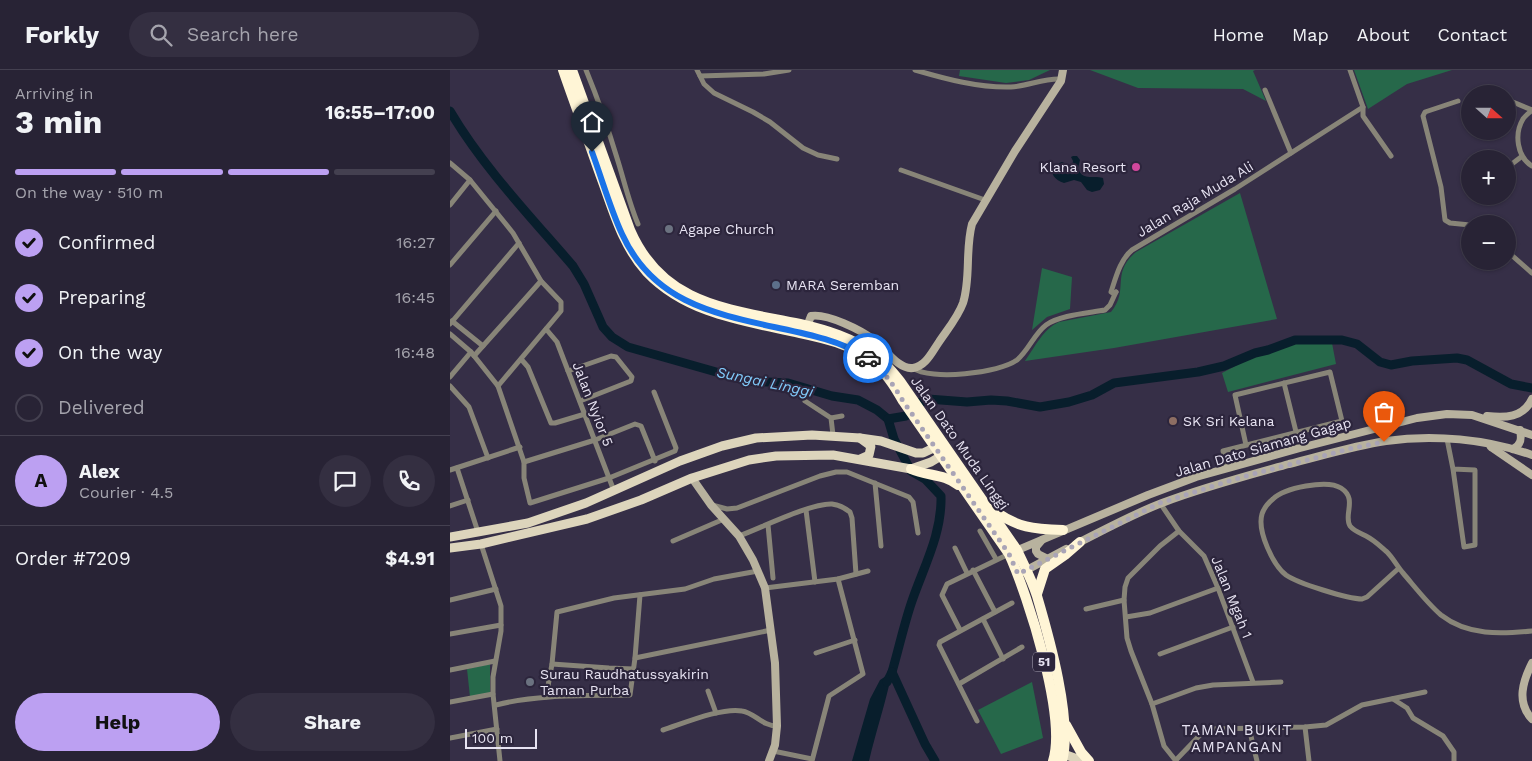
<!DOCTYPE html>
<html lang="en">
<head>
<meta charset="utf-8">
<style>
	:root { --surface:#282335; --page:#342f41; --text:#f1f3f6; --muted:#a5a4ad; --line:#444050; --accent:#bca0f2 }
	body { margin:0; font-family:"Work Sans",sans-serif; background:var(--page); color:var(--text); height:100vh; display:flex; flex-direction:column; font-size:19px; white-space:nowrap }
	* { box-sizing:border-box; margin:0 }
	p { font-size:16px; color:var(--muted) }
	.icon { flex:none; width:28px; height:28px; fill:none; stroke:currentColor; stroke-width:2; stroke-linecap:round; stroke-linejoin:round }
	.map { position:relative; flex:1; overflow:hidden }
	.drawer { display:flex; flex-direction:column; background:var(--surface); width:450px }
	.drawer>* { flex:none }
	.needle { width:32px; rotate:111deg }
	.buttons { position:absolute; left:1011px; top:15px; display:grid; gap:10px }
	.buttons a { display:grid; place-items:center; width:55px; height:55px; border-radius:50%; background:var(--surface); box-shadow:0 1px 4px #0004,0 0 0 1px var(--line); font-size:25px }
	.scale { position:absolute; left:15px; bottom:12px; width:72px; box-sizing:border-box; padding-left:5px; border:2px solid #e7e3f2; border-top:0; font-size:14px; line-height:18px; white-space:nowrap; color:#e7e3f2; -webkit-text-stroke:4px #2c253c; paint-order:stroke }
	.pin { position:absolute; display:grid; place-items:center; width:42px; height:42px; color:#fff; margin:-51px -21px; border-radius:50% 50% 50% 0; rotate:-45deg; box-shadow:0 0 5px #0007 }
	.pin .icon { rotate:45deg }
	.courier { position:absolute; display:grid; place-items:center; width:50px; height:50px; margin:-25px; border:4px solid #1a73e8; border-radius:50%; background:#fff; color:#222; box-shadow:0 1px 6px #0007 }
	.head em { font-style:normal; font-weight:700 }
	.head div { display:flex; flex-direction:column-reverse }
	.head { display:flex; align-items:center; justify-content:space-between; height:85px; padding:0 15px }
	h1 { font-size:32px; font-weight:700; line-height:38px }
	.bar { display:grid; grid-template-columns:repeat(4,1fr); gap:8px 5px; align-content:center; height:60px; padding:0 15px }
	.bar i { height:6px; border-radius:4px; background:var(--line) }
	.bar .selected { background:var(--accent) }
	.bar p { grid-column:span 4 }
	.line { display:flex; align-items:center; gap:12px; padding:0 15px; border-top:1px solid var(--line) }
	.line div { flex:1 }
	.round { display:grid; place-items:center; flex:none; width:52px; height:52px; border-radius:26px; background:var(--page) }
	ol { padding:0 15px; list-style:none }
	li { display:flex; align-items:center; gap:15px; height:55px }
	li p { margin-inline-start:auto }
	li .icon { padding:5px; border-radius:50%; background:var(--accent); color:#111; stroke-width:4 }
	li:last-child { color:var(--muted) }
	li i { width:28px; height:28px; border:2px solid var(--line); border-radius:50% }
	.button { display:flex; gap:10px; margin-top:auto; padding:10px 15px }
	.button a { flex:1; height:58px; border-radius:30px; background:var(--accent); color:#111; font-size:20px; font-weight:700; line-height:58px; text-align:center }
	.button a+a { background:var(--page); color:var(--text) }
	header { display:flex; align-items:center; gap:30px; box-sizing:border-box; height:70px; padding:0 25px; background:var(--surface); border-bottom:1px solid var(--line) }
	header strong { font-size:24px }
	nav { display:flex; gap:28px; margin-inline-start:auto; font-size:18px }
	.search { width:350px; height:45px; background:var(--page); display:flex; align-items:center; gap:12px; box-sizing:border-box; padding:0 18px; border-radius:28px; color:var(--muted); font-size:19px }
	main { display:flex; flex:1; min-height:0 }
	.map>svg:first-child { display:block }
	.green { fill:#26684a }
	.water { fill:#081e2c }
	.lines { fill:none; stroke-linecap:round; stroke-linejoin:round }
	.river { stroke:#081e2c; stroke-width:9 }
	.street { stroke:#888578; stroke-width:5 }
	.secondary { stroke:#b8b29e; stroke-width:8 }
	.primary { stroke:#ddd5bc; stroke-width:9 }
	.highway { stroke:#fff5d6; stroke-width:10 }
	.done { stroke:#a9a4b6; stroke-width:5; stroke-dasharray:0 9 }
	.route { stroke:#1a73e8; stroke-width:6 }
	.hotel-dot { fill:#d1479c; stroke:#2c253c; stroke-width:2 }
	.worship-dot { fill:#6b7280; stroke:#2c253c; stroke-width:2 }
	.service-dot { fill:#5c6f8a; stroke:#2c253c; stroke-width:2 }
	.education-dot { fill:#8d6e63; stroke:#2c253c; stroke-width:2 }
	.labels { text-anchor:middle; stroke-width:4.5; stroke-linejoin:round; paint-order:stroke }
	.shield { fill:#2c253c; stroke:#afaabb; stroke-width:1 }
	.shield-label { font-size:12px; font-weight:bold; fill:#e7e3f2 }
	.poi-label { font-size:14px; fill:#e7e3f2; stroke:#2c253c; text-anchor:start }
	.street-label { font-size:14px; fill:#e7e3f2; stroke:#2c253c }
	.water-label { font-size:15px; font-style:italic; fill:#80c9f9; stroke:#2c253c }
	.neighbourhood-label { font-size:15px; letter-spacing:1px; fill:#e7e3f2; stroke:#2c253c }
</style>
</head>
<body>
<header>
<strong>Forkly</strong>
<div class="search"><svg class="icon" aria-label="search" viewBox="0 0 24 24"><circle cx="10" cy="10" r="6"/><path d="M15 15l6 6"/></svg>Search here</div>
<nav><a>Home</a><a>Map</a><a>About</a><a>Contact</a></nav>
</header>
<main>
<section class="drawer">
<div class="head"><div><h1>3 min</h1><p>Arriving in</p></div><em>16:55–17:00</em></div>
<div class="bar"><i class="selected"></i><i class="selected"></i><i class="selected"></i><i></i><p>On the way · 510 m</p></div>
<ol>
<li><svg class="icon" aria-label="check" viewBox="0 0 24 24"><path d="M5 12l5 5 9-10"/></svg>Confirmed<p>16:27</p></li>
<li><svg class="icon" aria-label="check" viewBox="0 0 24 24"><path d="M5 12l5 5 9-10"/></svg>Preparing<p>16:45</p></li>
<li><svg class="icon" aria-label="check" viewBox="0 0 24 24"><path d="M5 12l5 5 9-10"/></svg>On the way<p>16:48</p></li>
<li><i></i>Delivered</li>
</ol>
<div class="line" style="height:90px"><b class="round" style="background:var(--accent);color:#111">A</b><div><b>Alex</b><p>Courier · 4.5</p></div><a class="round"><svg class="icon" aria-label="chat" viewBox="0 0 24 24"><path d="M4 5h16v11H9l-5 4z"/></svg></a><a class="round"><svg class="icon" aria-label="phone" viewBox="0 0 24 24"><path d="M5 4h4l2 5-3 2q2 4 5 5l2-3 5 2v4C11 20 4 13 5 4z"/></svg></a></div>
<div class="line" style="height:65px"><div>Order #7209</div><b>$4.91</b></div>
<div class="button"><a>Help</a><a>Share</a></div>
</section>
<div class="map">
<svg width="1082" height="691" viewBox="0 0 1082 691">
	<rect width="100%" height="100%" fill="#362f47"/>
	<g class="green">
		<polygon points="510,0 600,0 579,10 556,13 509,6"/>
		<polygon points="640,0 805,0 803,1 816,31 793,19 688,18"/>
		<polygon points="904,0 1002,0 957,14 918,39"/>
		<path d="M 790,123 L 827,249 L 664,278 L 575,291 C 585,277 593,259 609,252 L 661,242 C 680,219 660,204 686,182 Z"/>
		<polygon points="592,198 622,207 620,239 597,247 582,260"/>
		<polygon points="882,273 886,294 778,322 772,303 805,286 823,282 842,274"/>
		<polygon points="40,594 40,623 20,627 17,599"/>
		<polygon points="582,612 593,668 551,684 528,640"/>
	</g>
	<g class="water">
		<path d="M 623,86 L 627,86 L 630,90 L 628,98 C 632,111 642,105 653,108 L 654,114 L 650,120 L 642,122 L 637,120 L 631,112 L 624,110 L 614,113 C 605,110 599,104 604,95 L 612,92 L 622,96 L 623,91 L 621,87 Z"/>
		<path d="M 442,602 C 436,632 426,661 419,691 L 402,691 L 420,629 L 430,610 Z"/>
	</g>
	<g class="lines">
		<g class="river">
			<path d="M 0,41 C 33,97 80,146 123,196 L 134,214 L 153,257 L 162,267 L 178,277 L 298,311 L 338,313 L 382,326 L 408,330 L 427,340 L 438,349 L 444,369 L 461,401 L 475,409 L 491,426 C 492,464 474,496 462,531 C 454,554 449,578 442,602 L 437,612"/>
			<polyline points="438,349 456,346 471,332 478,329 517,332 541,330 557,331 590,337 619,332 642,325 664,313 748,302 774,296 805,283 818,280 845,270 892,270 907,274 930,292 941,295 962,291 1007,288 1017,290 1061,314 1082,318"/>
			<polyline points="442,602 475,674 485,691"/>
		</g>
		<g class="street">
			<path d="M 136,0 C 148,29 158,58 167,88 C 174,110 179,133 188,154"/>
			<polyline points="247,0 254,14 264,23 303,42 320,52 353,78 368,85 387,89"/>
			<path d="M 465,0 C 496,9 529,18 561,17 C 578,16 594,8 611,9"/>
			<polyline points="900,0 913,37 913,46 941,86"/>
			<polyline points="250,6 314,4 339,0"/>
			<polyline points="815,20 841,83"/>
			<polyline points="1039,23 1041,24"/>
			<polyline points="1058,30 1082,40"/>
			<polyline points="1008,31 975,42 973,46 991,117 995,150 1000,153 1020,155"/>
			<path d="M 1082,40 C 1079,43 1075,46 1073,49 C 1064,64 1067,87 1082,96"/>
			<polyline points="1040,62 1040,61"/>
			<polyline points="0,93 20,110 55,153 63,163 91,211 111,232 111,241 48,316"/>
			<polyline points="1058,97 1071,87"/>
			<polyline points="451,100 535,130"/>
			<polyline points="0,135 20,110"/>
			<polyline points="1058,182 1082,203"/>
			<polyline points="0,195 46,141"/>
			<path d="M 666,222 L 664,224 L 661,222 C 666,207 670,190 682,180 L 785,119 L 913,37"/>
			<polyline points="2,251 33,276"/>
			<polyline points="0,254 69,173"/>
			<polyline points="96,259 107,272 164,421"/>
			<polyline points="0,264 21,282 48,316 74,392 74,408 80,433 159,408 225,381 226,378 204,322"/>
			<polyline points="24,286 91,211"/>
			<polyline points="71,289 78,297 101,353 105,353 135,344"/>
			<path d="M 463,298 C 480,311 550,303 567,290 C 579,280 584,264 596,255 C 609,245 639,243 655,240 L 660,235 L 666,222"/>
			<polyline points="118,301 161,286 166,287 182,307 181,311 130,331"/>
			<polyline points="0,307 21,282"/>
			<polyline points="834,313 850,378"/>
			<polyline points="0,316 19,337 38,388"/>
			<polyline points="355,331 381,348 383,365"/>
			<polyline points="381,348 392,346"/>
			<polyline points="997,369 1003,399 1014,477 1025,475 1025,400 1003,399"/>
			<polyline points="74,392 145,370 185,354 191,356 205,391"/>
			<polyline points="7,398 28,462"/>
			<path d="M 777,398 L 773,381 C 813,371 852,361 892,351 L 880,302 L 785,325 L 796,375"/>
			<polyline points="0,400 70,377"/>
			<polyline points="425,413 431,476"/>
			<polyline points="710,433 729,461 754,486 768,518 803,612"/>
			<polyline points="262,435 277,439 287,438 370,406 386,402 397,402 459,427 463,432 468,463"/>
			<polyline points="0,436 18,430"/>
			<polyline points="356,440 365,512"/>
			<polyline points="318,455 323,508"/>
			<polyline points="530,461 546,489"/>
			<path d="M 289,466 C 311,458 361,433 382,434 C 389,435 395,438 400,442 L 402,448 L 406,504"/>
			<polyline points="223,471 274,449"/>
			<polyline points="31,474 51,536 51,561 43,607 43,624 50,691"/>
			<polyline points="505,478 517,503"/>
			<path d="M 949,498 L 917,527 L 912,529 C 898,529 847,513 836,505 C 823,495 807,461 812,444 C 814,438 818,433 823,429 C 834,418 877,409 891,418 C 908,429 893,445 900,456 C 904,461 910,463 916,466 C 924,470 930,476 937,482 C 943,488 947,496 953,503 C 965,517 977,533 991,545 C 1018,566 1051,564 1082,561"/>
			<polyline points="523,500 545,542"/>
			<polyline points="315,518 388,509 418,501"/>
			<polyline points="0,530 46,519"/>
			<polyline points="636,539 674,530"/>
			<polyline points="676,547 700,543 768,518"/>
			<polyline points="533,549 553,589"/>
			<polyline points="510,560 492,525 497,514 559,484"/>
			<polyline points="0,564 51,555"/>
			<polyline points="366,583 405,570"/>
			<polyline points="710,584 783,557"/>
			<polyline points="185,588 321,560"/>
			<polyline points="102,594 159,598 183,599"/>
			<polyline points="0,600 45,591"/>
			<polyline points="509,614 572,577"/>
			<polyline points="258,621 266,643"/>
			<polyline points="96,627 102,594 107,542 164,528 235,519 264,509 308,501"/>
			<polyline points="943,629 957,638 963,648 993,666 1004,682 1004,691"/>
			<polyline points="0,632 43,624"/>
			<polyline points="702,634 746,618 763,615 831,612"/>
			<path d="M 46,635 C 89,624 135,626 180,625 L 185,588 L 190,525"/>
			<polyline points="527,651 489,575 490,572 562,533"/>
			<polyline points="855,657 859,691"/>
			<polyline points="799,658 807,691"/>
			<path d="M 213,660 C 232,654 272,637 292,641 C 305,643 312,656 327,656"/>
			<polyline points="0,668 47,659"/>
			<polyline points="323,681 362,689"/>
			<polyline points="726,690 751,664 763,659 855,657 876,655 912,635 975,622"/>
			<polyline points="362,691 379,626 413,604 388,509"/>
			<polyline points="726,691 714,676 702,634 681,581 677,568 674,530 675,517 678,508 710,476 729,461"/>
		</g>
		<g class="secondary">
			<path d="M 356,259 L 361,246 C 377,243 411,260 424,270 C 435,278 448,300 463,298 C 476,296 482,282 489,272 C 497,260 508,247 513,233 C 521,208 515,180 522,154 L 565,81 L 607,17 L 611,11 L 613,0"/>
			<path d="M 1037,346 C 1055,348 1073,348 1082,329"/>
			<polyline points="1041,377 1082,405"/>
			<path d="M 1063,379 C 1071,375 1072,369 1070,360"/>
			<polyline points="242,408 261,435 289,466 303,490 315,518 325,593 327,656 325,675 319,691"/>
			<polyline points="592,470 586,477 586,481 588,484 598,489"/>
			<path d="M 626,474 C 654,460 683,444 712,433 C 754,417 796,406 839,394 C 871,386 903,376 936,371 C 983,364 1037,369 1082,385"/>
			<polyline points="563,482 698,425 746,407 850,378 967,348 997,344 1022,345 1082,365"/>
			<polyline points="573,502 616,479"/>
			<path d="M 1082,593 C 1073,611 1066,632 1082,649"/>
		</g>
		<g class="primary">
			<polyline points="410,389 419,385 421,376 410,368"/>
			<polyline points="0,467 78,453 136,433 230,391 272,376 306,368 362,365 410,368 431,371 466,383 473,383 490,375"/>
			<polyline points="0,478 31,474 137,449 191,430 242,408 299,390 326,386 383,385 461,399 481,392 496,383"/>
			<polyline points="608,682 633,691"/>
		</g>
		<g class="highway">
			<path d="M 113,0 C 125,35 138,69 150,104 C 163,138 172,175 197,202 C 237,244 296,251 350,263 C 374,268 400,274 420,290 C 435,301 444,315 453,331 L 559,484 C 578,526 617,647 603,691"/>
			<path d="M 122,0 L 180,160 C 213,236 279,239 350,254 C 376,260 403,268 424,284 C 434,291 442,301 450,311 L 567,480 C 574,495 582,510 587,526 C 599,567 623,651 612,691"/>
			<path d="M 461,399 C 477,406 495,404 508,415"/>
			<path d="M 543,440 C 568,458 583,459 613,460"/>
			<polyline points="587,524 595,499 615,485 630,472"/>
			<polyline points="616,655 631,682 639,691"/>
		</g>
	</g>
	<g class="lines">
		<path class="done" d="M 418,288 C 433,300 443,314 453,331 L 559,484 L 568,504 L 710,433 L 792,407 L 903,378 L 934,372"/>
		<path class="route" d="M 142,82 C 152,109 160,138 172,164 C 202,230 260,243 324,257 C 357,264 389,270 418,288"/>
	</g>
	<circle class="hotel-dot" cx="686" cy="97" r="5"/>
	<g class="worship-dot">
		<circle cx="219" cy="159" r="5"/>
		<circle cx="80" cy="612" r="5"/>
	</g>
	<circle class="service-dot" cx="326" cy="215" r="5"/>
	<circle class="education-dot" cx="723" cy="351" r="5"/>
	<g class="labels">
		<rect class="shield" x="583" y="582.5" width="22" height="19" rx="4"/>
		<g class="shield-label">
			<text x="594" y="596">51</text>
		</g>
		<g class="poi-label">
			<text x="676" y="102" text-anchor="end">Klana Resort</text>
			<text x="229" y="164">Agape Church</text>
			<text x="336" y="220">MARA Seremban</text>
			<text x="733" y="356">SK Sri Kelana</text>
			<text x="90" y="609">Surau Raudhatussyakirin<tspan x="90" dy="16">Taman Purba</tspan></text>
		</g>
		<g class="street-label">
			<text transform="translate(745 129) rotate(-31)" y="5">Jalan Raja Muda Ali</text>
			<text transform="translate(143 334) rotate(69)" y="5">Jalan Nyior 5</text>
			<text transform="translate(510 373) rotate(55)" y="5">Jalan Dato Muda Linggi</text>
			<text transform="translate(813 377) rotate(-16)" y="5">Jalan Dato Siamang Gagap</text>
			<text transform="translate(782 527) rotate(68)" y="5">Jalan Mgah 1</text>
		</g>
		<g class="water-label">
			<text transform="translate(315 312) rotate(12)" y="5">Sungai Linggi</text>
		</g>
		<g class="neighbourhood-label">
			<text x="787" y="665">TAMAN BUKIT<tspan x="787" dy="17">AMPANGAN</tspan></text>
		</g>
	</g>
</svg>
<div class="buttons">
<a><svg class="needle" viewBox="-14 -14 28 28"><path d="M0-13l5 13h-10z" fill="#e53935"/><path d="M0 13l5-13h-10z" fill="#a5a4ad"/></svg></a>
<a>+</a>
<a>−</a>
</div>
<div class="scale">100 m</div>
<div class="pin" style="left:934px;top:372px;background:#ea580c"><svg class="icon" aria-label="bag" viewBox="0 0 24 24"><path d="M5 8h14l-1 12H6zM9 8a3 3 0 0 1 6 0"/></svg></div>
<div class="pin" style="left:142px;top:82px;background:#1f2937"><svg class="icon" aria-label="home" viewBox="0 0 24 24"><path d="M3 11l9-7 9 7M6 9v11h12V9"/></svg></div>
<div class="courier" style="left:418px;top:288px"><svg class="icon" aria-label="car" viewBox="0 0 24 24"><path d="M5 17H2v-5l4-1 3-4h7l3 4 3 1v5h-3M9 17h6M6 11h13"/><circle cx="7" cy="17" r="2"/><circle cx="17" cy="17" r="2"/></svg></div>
</div>
</main>
</body>
</html>
